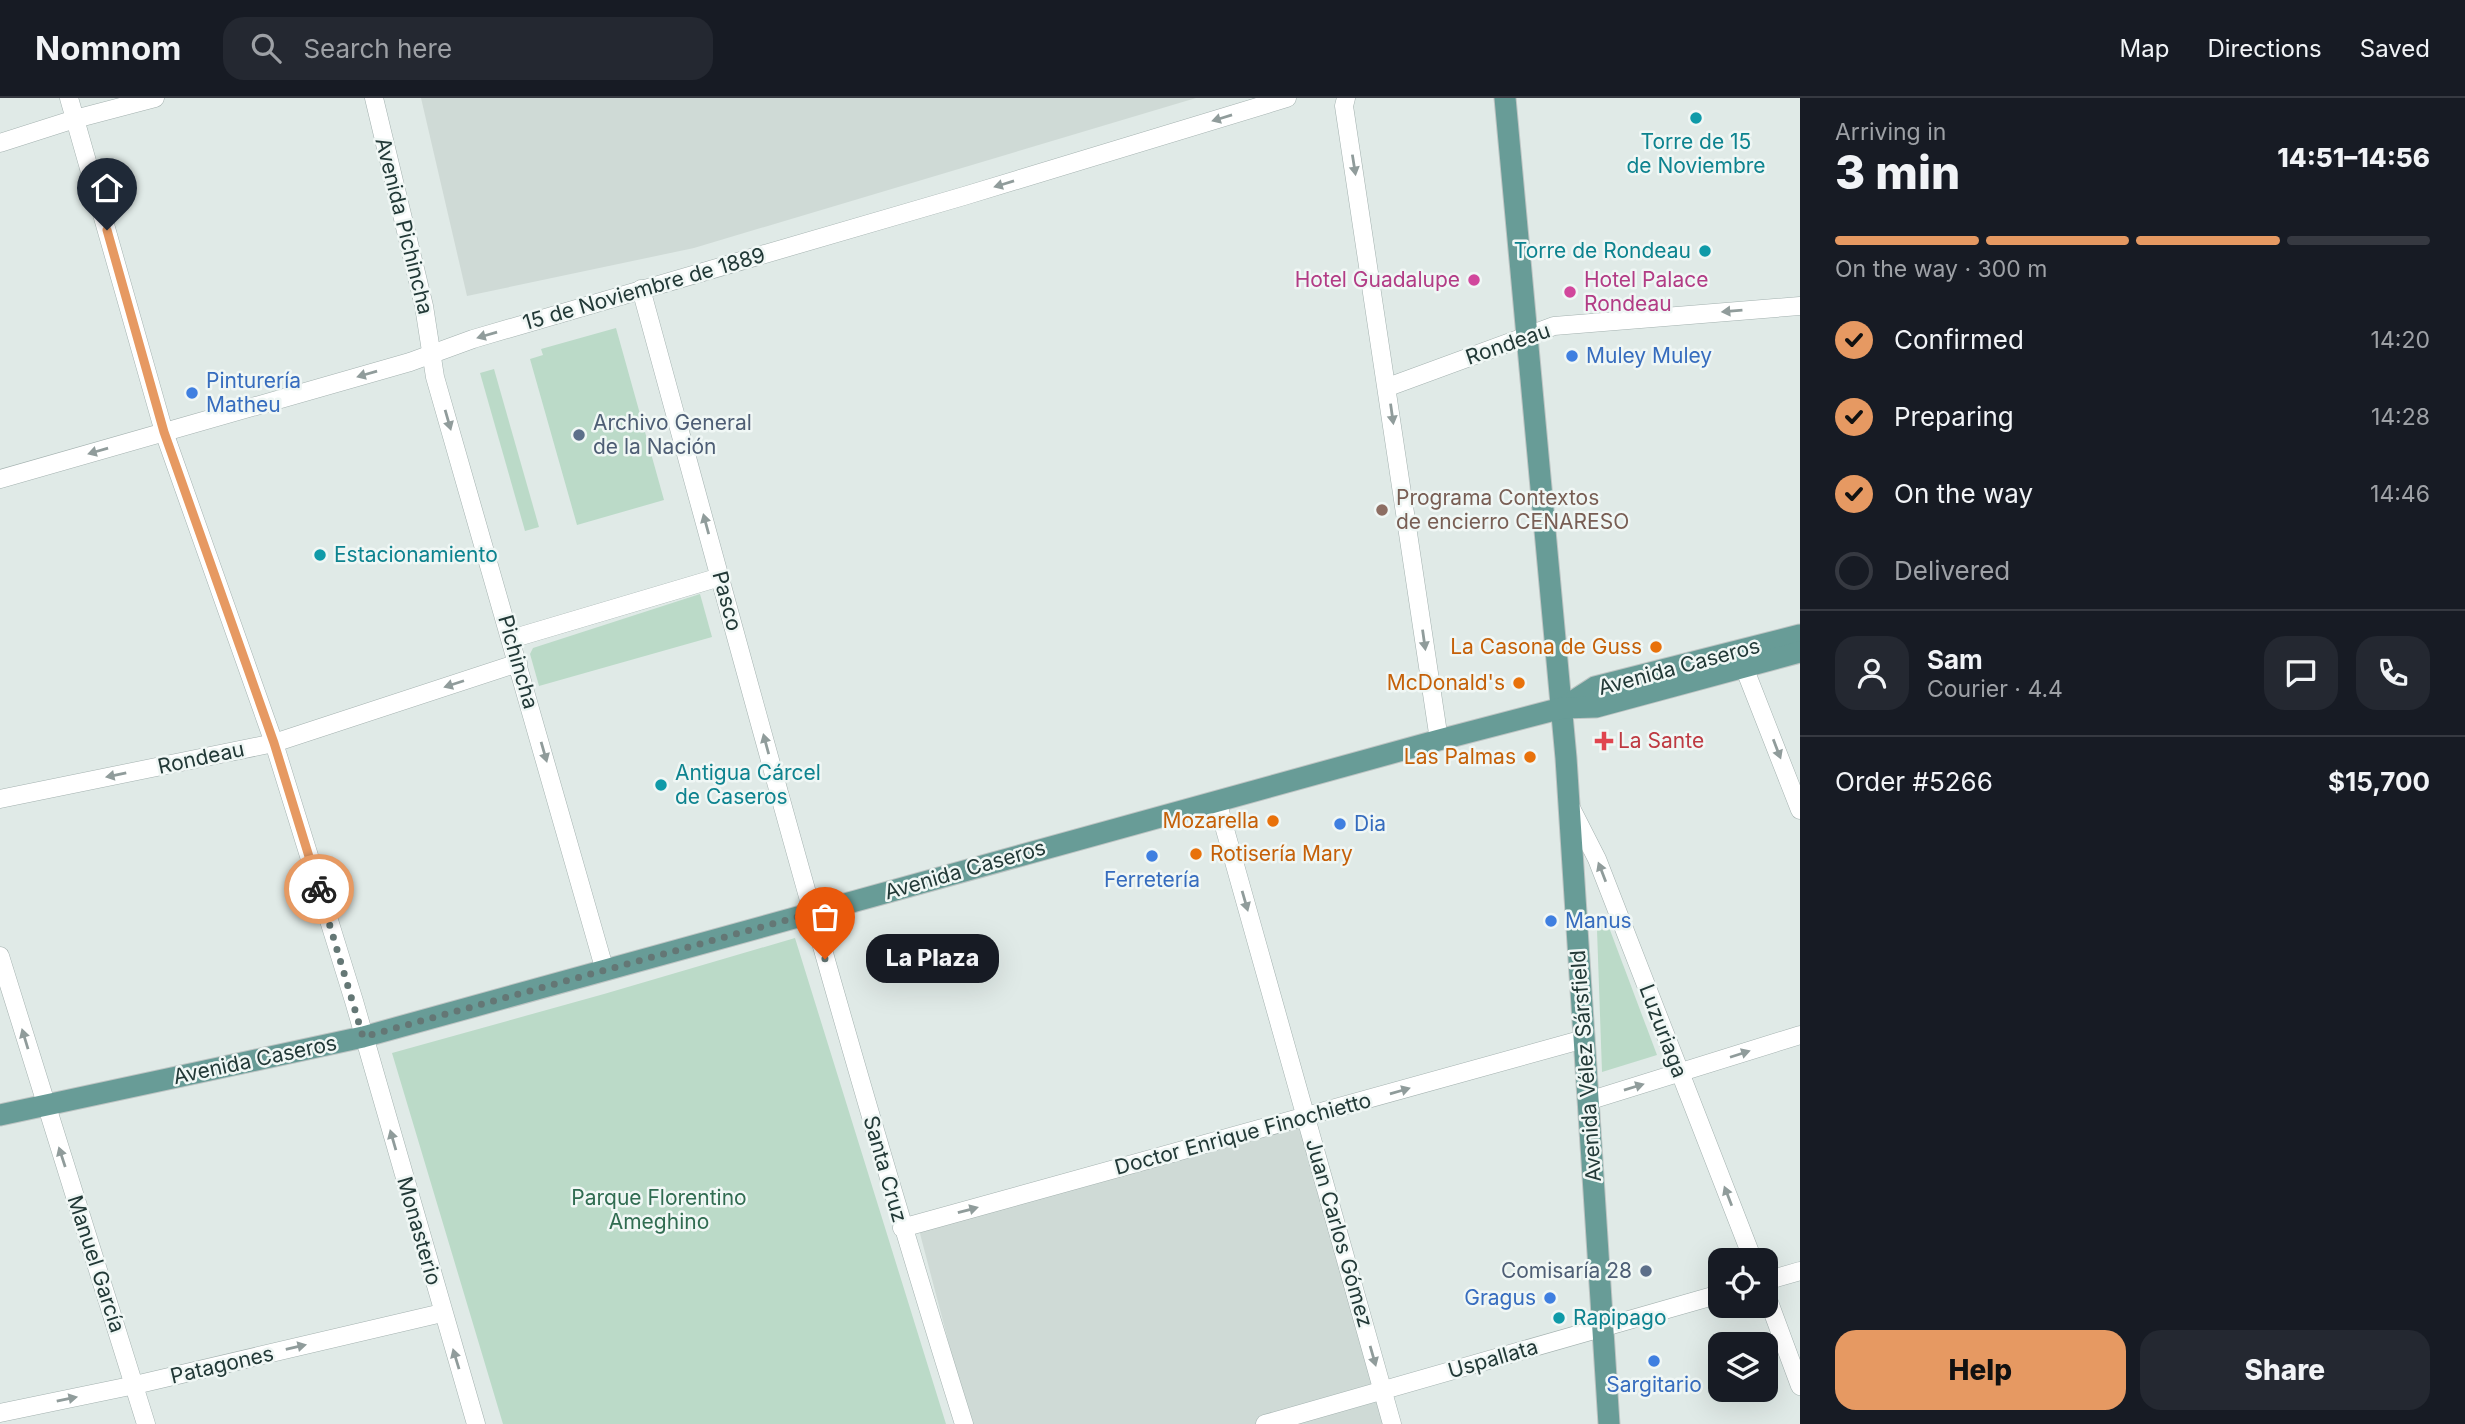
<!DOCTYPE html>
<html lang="en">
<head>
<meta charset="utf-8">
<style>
	:root { --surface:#171b24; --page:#242831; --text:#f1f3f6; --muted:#9ea1a6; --line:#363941; --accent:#e69962 }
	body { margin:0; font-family:Inter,sans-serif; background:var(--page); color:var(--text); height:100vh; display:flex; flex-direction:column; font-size:26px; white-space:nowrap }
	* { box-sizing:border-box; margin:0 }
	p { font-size:23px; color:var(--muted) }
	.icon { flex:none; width:38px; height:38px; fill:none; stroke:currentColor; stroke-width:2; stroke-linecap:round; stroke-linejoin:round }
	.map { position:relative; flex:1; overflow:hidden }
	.panel { display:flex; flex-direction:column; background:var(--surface); width:665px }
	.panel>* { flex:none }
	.fabs { position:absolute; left:1708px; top:1150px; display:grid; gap:14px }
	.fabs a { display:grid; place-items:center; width:70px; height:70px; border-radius:14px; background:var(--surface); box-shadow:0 7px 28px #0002; font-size:35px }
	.pin { position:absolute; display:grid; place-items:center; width:60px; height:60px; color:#fff; margin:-72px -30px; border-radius:50% 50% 50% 0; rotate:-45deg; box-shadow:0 0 7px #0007 }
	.pin .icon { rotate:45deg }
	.courier { position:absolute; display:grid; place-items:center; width:70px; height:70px; margin:-35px; border:5px solid #e69962; border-radius:50%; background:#fff; color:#222; box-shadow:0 2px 9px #0007 }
	.bubble { position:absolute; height:49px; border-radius:21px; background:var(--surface); box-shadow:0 7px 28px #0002; font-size:23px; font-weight:800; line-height:49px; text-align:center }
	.summary em { font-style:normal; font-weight:800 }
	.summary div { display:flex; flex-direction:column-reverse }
	.summary { display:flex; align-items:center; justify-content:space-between; height:119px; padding:0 35px }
	h1 { font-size:46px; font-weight:800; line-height:52px }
	.bar { display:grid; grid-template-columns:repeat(4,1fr); gap:10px 7px; align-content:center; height:84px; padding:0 35px }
	.bar i { height:9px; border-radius:5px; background:var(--line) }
	.bar .on { background:var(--accent) }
	.bar p { grid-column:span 4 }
	.line { display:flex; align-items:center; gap:18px; padding:0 35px; border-top:2px solid var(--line) }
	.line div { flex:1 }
	.round { display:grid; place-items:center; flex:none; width:74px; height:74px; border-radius:21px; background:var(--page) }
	ol { padding:0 35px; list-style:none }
	li { display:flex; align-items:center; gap:21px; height:77px }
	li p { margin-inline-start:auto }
	li .icon { padding:7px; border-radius:50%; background:var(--accent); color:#111; stroke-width:4 }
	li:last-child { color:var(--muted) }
	li i { width:38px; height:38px; border:4px solid var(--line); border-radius:50% }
	.button { display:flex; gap:14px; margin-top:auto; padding:14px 35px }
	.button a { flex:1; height:80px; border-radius:21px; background:var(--accent); color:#111; font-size:28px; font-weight:800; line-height:80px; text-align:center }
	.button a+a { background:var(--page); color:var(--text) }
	header { display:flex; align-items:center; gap:42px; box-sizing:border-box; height:98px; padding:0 35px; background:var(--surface); border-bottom:2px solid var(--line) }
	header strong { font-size:33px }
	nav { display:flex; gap:38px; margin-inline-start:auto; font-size:24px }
	.search { width:490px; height:63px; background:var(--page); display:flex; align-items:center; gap:18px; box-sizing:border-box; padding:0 24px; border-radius:21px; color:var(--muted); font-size:26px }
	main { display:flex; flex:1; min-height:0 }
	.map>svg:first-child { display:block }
	.built { fill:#cfdad6 }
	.green { fill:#bbdac8 }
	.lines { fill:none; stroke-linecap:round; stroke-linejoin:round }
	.minor-casing { stroke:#a3b1af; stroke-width:19 }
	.major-casing { stroke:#bdc4c3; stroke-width:23 }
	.minor { stroke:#fff; stroke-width:18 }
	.major { stroke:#689c97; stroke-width:21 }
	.oneway { fill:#909c9b }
	.done { stroke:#647775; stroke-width:7; stroke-dasharray:0 12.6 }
	.route { stroke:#e69962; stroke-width:9 }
	.culture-dot { fill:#0f9aa8; stroke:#f0f7f5; stroke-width:2.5 }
	.hotel-dot { fill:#d1479c; stroke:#f0f7f5; stroke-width:2.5 }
	.shop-dot { fill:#3f7fe0; stroke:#f0f7f5; stroke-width:2.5 }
	.service-dot { fill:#5c6f8a; stroke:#f0f7f5; stroke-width:2.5 }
	.education-dot { fill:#8d6e63; stroke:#f0f7f5; stroke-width:2.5 }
	.food-dot { fill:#e8710a; stroke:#f0f7f5; stroke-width:2.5 }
	.health-dot { fill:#e0444e; stroke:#f0f7f5; stroke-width:2.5 }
	.labels { text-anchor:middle; stroke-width:5; stroke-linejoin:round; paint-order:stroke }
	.culture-label { font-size:21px; fill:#0d838f; stroke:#f0f7f5; text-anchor:start }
	.street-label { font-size:21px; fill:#223937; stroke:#f0f7f5 }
	.hotel-label { font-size:21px; fill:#b23c85; stroke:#f0f7f5; text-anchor:end }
	.shop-label { font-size:21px; fill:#366cbe; stroke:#f0f7f5; text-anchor:start }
	.service-label { font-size:21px; fill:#4e5e75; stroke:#f0f7f5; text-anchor:start }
	.education-label { font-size:21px; fill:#785e54; stroke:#f0f7f5; text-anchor:start }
	.food-label { font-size:21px; fill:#c56008; stroke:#f0f7f5; text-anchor:end }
	.health-label { font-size:21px; fill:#be3a42; stroke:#f0f7f5; text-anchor:start }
	.park-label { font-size:21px; fill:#306c51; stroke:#f0f7f5 }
</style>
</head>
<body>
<header>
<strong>Nomnom</strong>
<div class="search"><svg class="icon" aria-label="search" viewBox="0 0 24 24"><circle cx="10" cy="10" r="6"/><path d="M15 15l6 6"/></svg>Search here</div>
<nav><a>Map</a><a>Directions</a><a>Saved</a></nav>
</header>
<main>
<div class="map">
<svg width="1800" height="1326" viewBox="0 0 1800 1326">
	<rect width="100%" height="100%" fill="#e0eae7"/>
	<g class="built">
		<polygon points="421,0 1196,0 694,150 467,198"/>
		<polygon points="1302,1025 1388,1326 970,1326 918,1128"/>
	</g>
	<g class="green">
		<polygon points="616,230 664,402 577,427 530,261 543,257 541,251"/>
		<polygon points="494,271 539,429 525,433 480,275"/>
		<polygon points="700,496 712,539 539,588 530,556 533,550"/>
		<polygon points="1604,824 1610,832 1657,957 1602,974 1597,832 1597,827"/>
		<polygon points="795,840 946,1326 503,1326 392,955 604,896"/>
	</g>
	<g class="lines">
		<defs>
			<g id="minor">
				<polyline points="69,0 164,334 274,645 354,903 476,1326"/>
				<polyline points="374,0 424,208 435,279 605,873"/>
				<polyline points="1346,0 1344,8 1439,642"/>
				<polyline points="0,45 75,21 155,0"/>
				<path d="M 641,191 C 745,571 846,951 964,1326"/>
				<polyline points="1388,289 1554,228 1800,208"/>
				<polyline points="0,381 410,264 473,241 964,98 1287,0"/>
				<polyline points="511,541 720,479"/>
				<polyline points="1744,569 1800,712"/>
				<polyline points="0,701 274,645 518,565"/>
				<polyline points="1217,703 1392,1326"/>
				<polyline points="1570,708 1597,761 1753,1162"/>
				<polyline points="0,858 146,1326"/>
				<polyline points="1588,1003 1800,937"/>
				<polyline points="902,1130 1584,941"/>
				<polyline points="1766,1183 1800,1173"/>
				<polyline points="1766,1196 1800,1288"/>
				<polyline points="0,1315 135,1287 442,1215"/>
				<polyline points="1265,1326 1720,1196"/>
			</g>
			<g id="major">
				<polyline points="1505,0 1566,660 1609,1326"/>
				<polyline points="1564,609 1595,589 1800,537"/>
				<polyline points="0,1017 363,939 1439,642 1562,610 1596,609 1800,554"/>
			</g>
		</defs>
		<use href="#minor" class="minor-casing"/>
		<use href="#major" class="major-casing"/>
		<use href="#minor" class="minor"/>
		<use href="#major" class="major"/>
	</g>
	<defs><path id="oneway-solid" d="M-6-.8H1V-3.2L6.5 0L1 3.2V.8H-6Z" transform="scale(1.75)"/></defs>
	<g class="oneway">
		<use href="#oneway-solid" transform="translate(1222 20) rotate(163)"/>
		<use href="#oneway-solid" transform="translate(1354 67) rotate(81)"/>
		<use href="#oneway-solid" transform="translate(1004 86) rotate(163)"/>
		<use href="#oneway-solid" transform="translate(1732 213) rotate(175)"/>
		<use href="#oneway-solid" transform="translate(487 237) rotate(164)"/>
		<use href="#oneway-solid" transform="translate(367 276) rotate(164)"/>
		<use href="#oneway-solid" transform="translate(1392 316) rotate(82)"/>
		<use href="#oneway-solid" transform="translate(448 322) rotate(74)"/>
		<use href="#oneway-solid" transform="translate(98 353) rotate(164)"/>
		<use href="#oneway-solid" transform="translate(706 426) rotate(-105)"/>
		<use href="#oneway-solid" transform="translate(1424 542) rotate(82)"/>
		<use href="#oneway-solid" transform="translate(454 586) rotate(162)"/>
		<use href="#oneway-solid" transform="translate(766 646) rotate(-105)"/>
		<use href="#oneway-solid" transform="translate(1777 651) rotate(69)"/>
		<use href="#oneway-solid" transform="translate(544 654) rotate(74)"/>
		<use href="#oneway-solid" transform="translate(116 677) rotate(168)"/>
		<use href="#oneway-solid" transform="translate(1602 774) rotate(-111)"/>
		<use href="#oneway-solid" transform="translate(1245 803) rotate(74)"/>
		<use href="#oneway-solid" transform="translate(25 941) rotate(-107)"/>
		<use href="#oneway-solid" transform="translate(1740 956) rotate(-18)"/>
		<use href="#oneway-solid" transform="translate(1634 989) rotate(-17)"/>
		<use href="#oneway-solid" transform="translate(1400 993) rotate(-16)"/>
		<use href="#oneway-solid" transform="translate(393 1042) rotate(-106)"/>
		<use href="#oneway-solid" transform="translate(62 1059) rotate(-108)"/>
		<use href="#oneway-solid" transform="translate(1728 1098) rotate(-111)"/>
		<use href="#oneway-solid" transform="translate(968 1112) rotate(-15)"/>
		<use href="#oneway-solid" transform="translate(296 1249) rotate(-13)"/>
		<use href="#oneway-solid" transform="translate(1373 1258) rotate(74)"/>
		<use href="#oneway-solid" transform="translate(456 1261) rotate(-107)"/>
		<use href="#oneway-solid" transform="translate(67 1301) rotate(-12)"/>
	</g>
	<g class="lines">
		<polyline class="done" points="319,791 363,939 812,815 825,861"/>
		<polyline class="route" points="107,132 164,334 274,645 319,791"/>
	</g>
	<g class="culture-dot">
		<circle cx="1696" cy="20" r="7"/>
		<circle cx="1705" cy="153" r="7"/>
		<circle cx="320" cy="457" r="7"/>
		<circle cx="661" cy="687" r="7"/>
		<circle cx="1559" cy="1220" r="7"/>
	</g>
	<g class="hotel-dot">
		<circle cx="1474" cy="182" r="7"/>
		<circle cx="1570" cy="194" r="7"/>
	</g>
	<g class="shop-dot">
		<circle cx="1572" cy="258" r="7"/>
		<circle cx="192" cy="295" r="7"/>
		<circle cx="1340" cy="726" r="7"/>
		<circle cx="1152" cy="758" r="7"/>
		<circle cx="1551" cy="823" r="7"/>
		<circle cx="1550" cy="1200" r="7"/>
		<circle cx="1654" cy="1263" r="7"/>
	</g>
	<g class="service-dot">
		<circle cx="579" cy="337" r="7"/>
		<circle cx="1646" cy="1173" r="7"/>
	</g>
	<circle class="education-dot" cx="1382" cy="412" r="7"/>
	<g class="food-dot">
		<circle cx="1656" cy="549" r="7"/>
		<circle cx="1519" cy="585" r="7"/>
		<circle cx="1530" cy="659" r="7"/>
		<circle cx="1273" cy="723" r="7"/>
		<circle cx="1196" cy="756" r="7"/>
	</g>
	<path class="health-dot" d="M1600.5 632.5h7v7h7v7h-7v7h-7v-7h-7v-7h7z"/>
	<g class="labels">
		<g class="culture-label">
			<text x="1696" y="51" text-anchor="middle">Torre de 15<tspan x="1696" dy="24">de Noviembre</tspan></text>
			<text x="1691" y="160" text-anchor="end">Torre de Rondeau</text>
			<text x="334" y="464">Estacionamiento</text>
			<text x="675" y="682">Antigua Cárcel<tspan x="675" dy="24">de Caseros</tspan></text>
			<text x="1573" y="1227">Rapipago</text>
		</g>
		<g class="street-label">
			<text transform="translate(404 128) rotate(76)" y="7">Avenida Pichincha</text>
			<text transform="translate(644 191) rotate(-16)" y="7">15 de Noviembre de 1889</text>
			<text transform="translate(1508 246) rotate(-19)" y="7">Rondeau</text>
			<text transform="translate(727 503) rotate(75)" y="7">Pasco</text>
			<text transform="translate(518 564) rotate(74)" y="7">Pichincha</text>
			<text transform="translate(1679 569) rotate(-15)" y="7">Avenida Caseros</text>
			<text transform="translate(201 660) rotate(-12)" y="7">Rondeau</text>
			<text transform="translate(965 772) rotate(-16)" y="7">Avenida Caseros</text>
			<text transform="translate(1663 933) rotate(69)" y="7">Luzuriaga</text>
			<text transform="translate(255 962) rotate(-12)" y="7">Avenida Caseros</text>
			<text transform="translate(1586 968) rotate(-94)" y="7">Avenida Vélez Sársfield</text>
			<text transform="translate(1243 1036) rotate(-15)" y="7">Doctor Enrique Finochietto</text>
			<text transform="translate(885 1071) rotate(74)" y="7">Santa Cruz</text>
			<text transform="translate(419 1133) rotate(74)" y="7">Monasterio</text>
			<text transform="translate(1339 1135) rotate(74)" y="7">Juan Carlos Gómez</text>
			<text transform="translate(96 1166) rotate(72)" y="7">Manuel García</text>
			<text transform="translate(1493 1261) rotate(-16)" y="7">Uspallata</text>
			<text transform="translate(222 1267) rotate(-13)" y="7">Patagones</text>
		</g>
		<g class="hotel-label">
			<text x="1460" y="189">Hotel Guadalupe</text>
			<text x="1584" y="189" text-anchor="start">Hotel Palace<tspan x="1584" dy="24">Rondeau</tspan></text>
		</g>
		<g class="shop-label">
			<text x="1586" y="265">Muley Muley</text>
			<text x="206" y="290">Pinturería<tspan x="206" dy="24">Matheu</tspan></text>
			<text x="1354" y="733">Dia</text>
			<text x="1152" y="789" text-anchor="middle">Ferretería</text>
			<text x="1565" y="830">Manus</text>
			<text x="1536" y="1207" text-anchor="end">Gragus</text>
			<text x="1654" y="1294" text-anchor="middle">Sargitario</text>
		</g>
		<g class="service-label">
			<text x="593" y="332">Archivo General<tspan x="593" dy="24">de la Nación</tspan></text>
			<text x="1632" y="1180" text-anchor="end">Comisaría 28</text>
		</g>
		<g class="education-label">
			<text x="1396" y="407">Programa Contextos<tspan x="1396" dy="24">de encierro CENARESO</tspan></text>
		</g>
		<g class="food-label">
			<text x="1642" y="556">La Casona de Guss</text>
			<text x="1505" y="592">McDonald's</text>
			<text x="1516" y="666">Las Palmas</text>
			<text x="1259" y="730">Mozarella</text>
			<text x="1210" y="763" text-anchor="start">Rotisería Mary</text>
		</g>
		<g class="health-label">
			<text x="1618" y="650">La Sante</text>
		</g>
		<g class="park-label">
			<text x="659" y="1107">Parque Florentino<tspan x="659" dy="24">Ameghino</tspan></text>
		</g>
	</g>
</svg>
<div class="fabs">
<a><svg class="icon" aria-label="locate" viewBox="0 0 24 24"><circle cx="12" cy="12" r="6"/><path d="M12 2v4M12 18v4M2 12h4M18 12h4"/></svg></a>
<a><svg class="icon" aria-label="layers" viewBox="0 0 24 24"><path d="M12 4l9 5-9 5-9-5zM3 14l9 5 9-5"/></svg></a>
</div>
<div class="pin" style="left:825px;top:861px;background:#ea580c"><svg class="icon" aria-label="bag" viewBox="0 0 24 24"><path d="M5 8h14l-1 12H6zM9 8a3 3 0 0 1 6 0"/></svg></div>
<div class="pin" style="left:107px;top:132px;background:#1f2937"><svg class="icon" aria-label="home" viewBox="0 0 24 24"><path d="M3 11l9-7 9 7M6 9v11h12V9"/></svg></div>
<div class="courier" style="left:319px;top:791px"><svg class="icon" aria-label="bike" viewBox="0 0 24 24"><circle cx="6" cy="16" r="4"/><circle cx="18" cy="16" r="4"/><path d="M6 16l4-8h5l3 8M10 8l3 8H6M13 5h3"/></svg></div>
<div class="bubble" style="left:866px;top:836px;width:133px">La Plaza</div>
</div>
<section class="panel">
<div class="summary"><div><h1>3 min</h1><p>Arriving in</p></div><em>14:51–14:56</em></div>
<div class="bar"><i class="on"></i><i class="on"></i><i class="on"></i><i></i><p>On the way · 300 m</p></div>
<ol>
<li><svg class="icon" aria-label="check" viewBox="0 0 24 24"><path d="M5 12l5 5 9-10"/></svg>Confirmed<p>14:20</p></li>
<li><svg class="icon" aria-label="check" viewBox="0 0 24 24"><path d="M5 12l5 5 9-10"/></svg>Preparing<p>14:28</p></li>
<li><svg class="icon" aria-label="check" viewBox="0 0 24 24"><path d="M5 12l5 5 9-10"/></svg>On the way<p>14:46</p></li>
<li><i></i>Delivered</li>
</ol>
<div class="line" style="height:126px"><a class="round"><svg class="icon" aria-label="person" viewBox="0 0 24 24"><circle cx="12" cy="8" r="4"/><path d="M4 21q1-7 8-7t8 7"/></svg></a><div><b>Sam</b><p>Courier · 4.4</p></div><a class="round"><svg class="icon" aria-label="chat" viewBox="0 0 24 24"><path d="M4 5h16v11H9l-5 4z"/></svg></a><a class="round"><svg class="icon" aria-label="phone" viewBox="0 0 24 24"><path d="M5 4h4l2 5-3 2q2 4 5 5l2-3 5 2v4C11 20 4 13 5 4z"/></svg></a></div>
<div class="line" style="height:91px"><div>Order #5266</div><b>$15,700</b></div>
<div class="button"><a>Help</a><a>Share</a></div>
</section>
</main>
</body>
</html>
